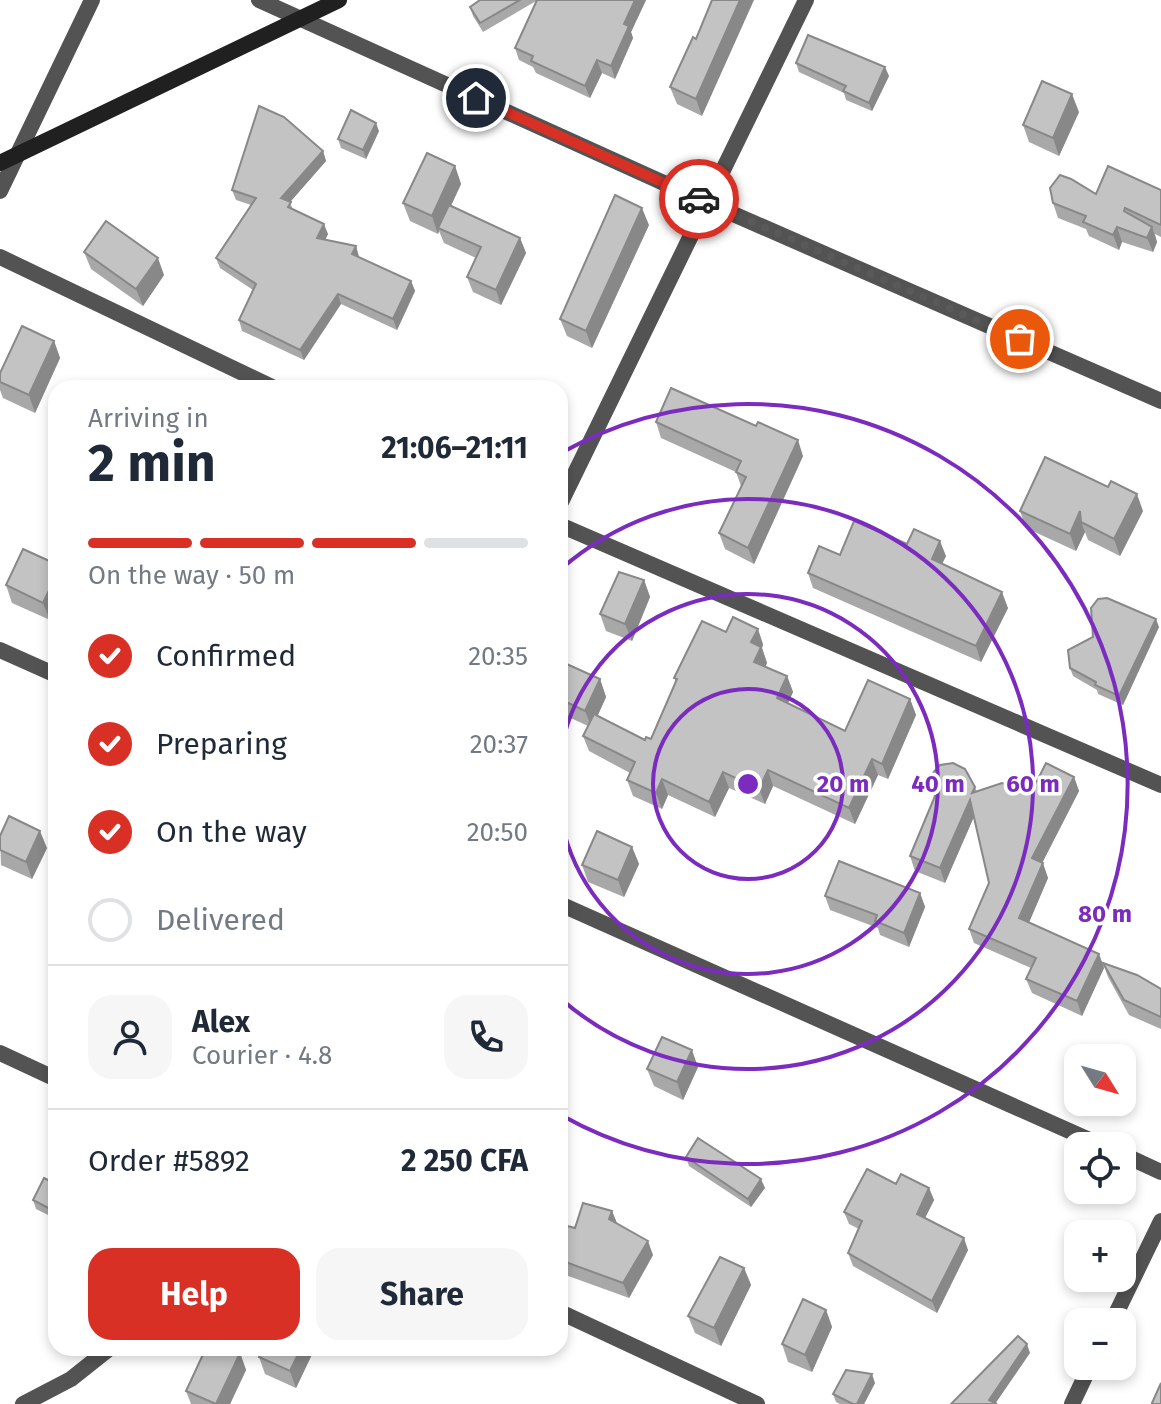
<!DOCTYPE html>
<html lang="en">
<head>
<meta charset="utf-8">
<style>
	:root { --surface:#fff; --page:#f6f6f7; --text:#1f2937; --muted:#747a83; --line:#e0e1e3; --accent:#d93025 }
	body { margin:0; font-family:"Fira Sans",sans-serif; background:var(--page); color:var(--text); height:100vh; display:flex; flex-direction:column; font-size:30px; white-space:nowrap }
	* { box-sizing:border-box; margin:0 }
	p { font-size:26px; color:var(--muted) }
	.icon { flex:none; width:44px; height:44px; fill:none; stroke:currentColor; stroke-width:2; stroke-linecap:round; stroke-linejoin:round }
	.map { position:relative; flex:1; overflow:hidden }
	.panel { position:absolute; left:48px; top:380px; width:520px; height:976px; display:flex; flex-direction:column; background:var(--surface); border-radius:24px; box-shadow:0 4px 12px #0003 }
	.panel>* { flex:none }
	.needle { width:52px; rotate:127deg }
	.buttons { position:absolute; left:1064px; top:1044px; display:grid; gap:16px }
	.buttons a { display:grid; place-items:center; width:72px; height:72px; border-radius:16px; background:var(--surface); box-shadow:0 4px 12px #0003; font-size:40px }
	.pin { position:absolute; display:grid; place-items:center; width:68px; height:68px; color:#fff; margin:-34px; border:4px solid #fff; border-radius:50%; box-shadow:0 2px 8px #0007 }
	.courier { position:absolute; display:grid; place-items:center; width:80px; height:80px; margin:-40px; border:6px solid #d93025; border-radius:50%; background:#fff; color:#222; box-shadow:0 2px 10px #0007 }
	.summary em { font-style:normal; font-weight:700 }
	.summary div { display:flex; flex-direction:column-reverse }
	.summary { display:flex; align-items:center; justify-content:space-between; height:136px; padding:0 40px }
	h1 { font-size:52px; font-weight:700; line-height:60px }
	.bar { display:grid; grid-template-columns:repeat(4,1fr); gap:12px 8px; align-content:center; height:96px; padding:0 40px }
	.bar i { height:10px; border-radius:6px; background:var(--line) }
	.bar .current { background:var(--accent) }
	.bar p { grid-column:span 4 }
	.line { display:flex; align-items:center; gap:20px; padding:0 40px; border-top:2px solid var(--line) }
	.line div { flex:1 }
	.round { display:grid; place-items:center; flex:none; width:84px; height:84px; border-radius:24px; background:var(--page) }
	ol { padding:0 40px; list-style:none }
	li { display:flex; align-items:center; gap:24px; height:88px }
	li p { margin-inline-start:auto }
	li .icon { padding:8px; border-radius:50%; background:var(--accent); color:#fff; stroke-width:4 }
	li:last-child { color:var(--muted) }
	li i { width:44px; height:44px; border:4px solid var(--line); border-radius:50% }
	.button { display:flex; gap:16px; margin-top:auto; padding:16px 40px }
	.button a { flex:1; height:92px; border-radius:24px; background:var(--accent); color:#fff; font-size:32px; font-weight:700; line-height:92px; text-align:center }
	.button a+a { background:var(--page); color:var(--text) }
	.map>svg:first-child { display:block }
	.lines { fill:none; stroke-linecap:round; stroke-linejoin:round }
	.street { stroke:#535353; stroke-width:16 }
	.secondary { stroke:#202020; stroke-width:16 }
	.wall { fill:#a8a8a8 }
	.shaded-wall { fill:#888 }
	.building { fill:#c3c3c3; stroke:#888; stroke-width:2 }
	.done { stroke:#595959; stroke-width:8; stroke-dasharray:0 14.4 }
	.route { stroke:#d93025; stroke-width:10 }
	.ring { fill:none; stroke:#7b2cbf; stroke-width:4 }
	.centre { fill:#7b2cbf; stroke:#fff; stroke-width:4 }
	.ring-label { font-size:24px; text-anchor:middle; font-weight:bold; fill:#7b2cbf; stroke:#fff; stroke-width:7; stroke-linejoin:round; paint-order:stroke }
</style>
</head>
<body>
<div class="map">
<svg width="1161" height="1404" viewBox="0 0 1161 1404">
	<rect width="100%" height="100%" fill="#fff"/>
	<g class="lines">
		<g class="street">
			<polyline points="259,0 708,203 1161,401"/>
			<polyline points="0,191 92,0"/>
			<polyline points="0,257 274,388"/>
			<polyline points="560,504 806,0"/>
			<polyline points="560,525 1161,785"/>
			<polyline points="0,650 56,675"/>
			<polyline points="560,904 1103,1146"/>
			<polyline points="0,1053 56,1079"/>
			<polyline points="1122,1154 1161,1172"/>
			<polyline points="560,1312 757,1404"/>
			<polyline points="1112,1322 1161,1221"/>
			<polyline points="23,1404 71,1379 110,1348"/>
			<polyline points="1072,1404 1090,1366"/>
		</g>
		<polyline class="secondary" points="0,163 339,0"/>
	</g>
	<g class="wall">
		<polygon points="480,0 646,0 631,32 633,38 615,79 602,73 590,98 536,73 533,67 519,60 515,48 536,1 483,32 473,16 470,7"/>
		<polygon points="696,39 702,116 677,104 670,87"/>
		<polygon points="796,63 889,76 872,111 846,100 844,93 799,72"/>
		<polygon points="1079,112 1059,156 1029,142 1023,125"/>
		<polygon points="379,131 366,159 341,148 338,139"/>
		<polygon points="323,151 326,161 290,202 293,210 328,234 325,240 356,246 359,257 411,281 415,291 397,330 341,304 304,360 242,331 239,320 253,290 220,268 216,258 251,205 236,200 232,190"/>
		<polygon points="455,166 461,184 451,206 520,238 526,253 501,305 473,292 467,277 476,258 444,243 439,231 438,234 410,221 403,203"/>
		<polygon points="1161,190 1161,237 1155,234 1157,242 1153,252 1122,242 1119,250 1089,236 1086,229 1058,218 1053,203 1096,194"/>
		<polygon points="649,225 592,348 567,336 560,319"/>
		<polygon points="84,252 164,275 143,306 91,269"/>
		<polygon points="54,341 60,358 35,413 3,398 0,390 0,373"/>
		<polygon points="656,422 756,426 803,456 754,564 725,549 719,533 741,486 736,472 661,438"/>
		<polygon points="1020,511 1143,511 1120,556 1088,540 1085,532 1076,551 1026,528"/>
		<polygon points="907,544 946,556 942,564 1008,608 981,662 813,588 808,573 840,555"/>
		<polygon points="56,564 50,620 12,603 6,585"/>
		<polygon points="644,580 650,597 632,641 606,631 600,614"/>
		<polygon points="1159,627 1123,705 1098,694 1097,690 1073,676 1070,668 1093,637"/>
		<polygon points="726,632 763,644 762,648 767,663 765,667 787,676 793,692 788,703 845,731 910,699 916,715 888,779 878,775 855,824 773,786 765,804 729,788 715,817 668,795 662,809 633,796 627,780 630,773 589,751 583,736 588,726 560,713 560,661 600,679 606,697 598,715 645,740 651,739 676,681 674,678"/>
		<polygon points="1074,777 1079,791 1042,863 1048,878 1029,922 1099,954 1104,968 1082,1016 1032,993 1026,979 1031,968 974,943 969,929 989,883 974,817 945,883 915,871 910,856 935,797 975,787 977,792 1031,793"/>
		<polygon points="0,836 47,848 32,879 1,865"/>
		<polygon points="632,847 639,864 624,897 588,882 582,865"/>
		<polygon points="920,893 925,907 909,947 880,935 878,928 830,910 825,896"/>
		<polygon points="1103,963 1161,989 1161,1029 1129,1015 1108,977"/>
		<polygon points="698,1067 683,1100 654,1086 647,1069"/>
		<polygon points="686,1157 765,1188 751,1207 689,1166"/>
		<polygon points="56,1184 56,1219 36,1209 33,1200"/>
		<polygon points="896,1184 929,1188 934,1200 925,1218 968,1250 937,1313 853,1266 848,1253 859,1229 849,1224 844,1212"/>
		<polygon points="612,1211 617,1223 653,1255 629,1298 560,1273 560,1224 575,1228"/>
		<polygon points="744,1268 751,1285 721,1346 695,1333 688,1316"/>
		<polygon points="826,1310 832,1327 812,1372 788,1362 782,1344"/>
		<polygon points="263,1348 315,1348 296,1388 265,1374 259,1357"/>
		<polygon points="240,1353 246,1370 230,1404 191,1404 186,1391"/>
		<polygon points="875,1383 864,1404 840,1404 836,1402 833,1394"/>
	</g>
	<g class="shaded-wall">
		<polygon points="635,0 646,0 631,32 633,38 615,79 611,66 624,24"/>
		<polygon points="740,0 754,0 702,116 696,99"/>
		<polygon points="597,60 602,73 590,98 585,86"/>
		<polygon points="885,67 889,76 872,111 869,103"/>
		<polygon points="1072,94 1079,112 1059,156 1053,138"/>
		<polygon points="376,123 379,131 366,159 363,150"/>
		<polygon points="323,151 326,161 284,209 281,198"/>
		<polygon points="455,166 461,184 440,229 438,228 439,231 438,234 432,216"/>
		<polygon points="642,208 649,225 592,348 586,331"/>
		<polygon points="324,224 328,234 321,248 317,238"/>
		<polygon points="1117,227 1122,242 1119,250 1113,235"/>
		<polygon points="1152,227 1157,242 1153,252 1147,238"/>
		<polygon points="520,238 526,253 501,305 496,290"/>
		<polygon points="356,246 359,257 356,265 352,254"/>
		<polygon points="158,258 164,275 143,306 136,289"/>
		<polygon points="411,281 415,291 397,330 393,319"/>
		<polygon points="338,294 341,304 304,360 300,350"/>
		<polygon points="54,341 60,358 35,413 29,395"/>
		<polygon points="798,440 803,456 754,564 748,548"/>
		<polygon points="1137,494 1143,511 1120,556 1114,539"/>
		<polygon points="1080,511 1081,522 1085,532 1076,551 1070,534"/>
		<polygon points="940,541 946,556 937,574 932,559"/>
		<polygon points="56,576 56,607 50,620 43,603"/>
		<polygon points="644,580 650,597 632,641 625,624"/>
		<polygon points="1002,592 1008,608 981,662 976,646"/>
		<polygon points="1156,619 1159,627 1123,705 1119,696"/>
		<polygon points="758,629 763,644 762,648 767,663 760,678 754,662 751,642"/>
		<polygon points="787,676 793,692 783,714 777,698"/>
		<polygon points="600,679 606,697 592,728 585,711"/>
		<polygon points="910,699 916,715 888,779 882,764"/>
		<polygon points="872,759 878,775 855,824 849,808"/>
		<polygon points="768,770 773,786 765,804 759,789"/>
		<polygon points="723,772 729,788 715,817 709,802"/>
		<polygon points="1074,777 1079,791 1037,873 1032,858"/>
		<polygon points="662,779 668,795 662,809 656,793"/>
		<polygon points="970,800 975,814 945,883 940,868"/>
		<polygon points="40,831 47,848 32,879 26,862"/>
		<polygon points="632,847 639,864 624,897 618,880"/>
		<polygon points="1043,863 1048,878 1025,932 1019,918"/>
		<polygon points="920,893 925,907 909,947 904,933"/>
		<polygon points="1099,954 1104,968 1082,1016 1077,1001"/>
		<polygon points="692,1050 698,1067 683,1100 677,1082"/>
		<polygon points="761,1179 765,1188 751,1207 748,1199"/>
		<polygon points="929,1188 934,1200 921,1226 917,1214"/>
		<polygon points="612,1211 618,1226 609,1219"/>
		<polygon points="964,1238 968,1250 937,1313 932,1301"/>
		<polygon points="648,1241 653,1255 629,1298 623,1283"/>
		<polygon points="744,1268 751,1285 721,1346 714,1328"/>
		<polygon points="826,1310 832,1327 812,1372 805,1355"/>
		<polygon points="1027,1344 1030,1353 995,1404 989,1400"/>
		<polygon points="301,1348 315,1348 296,1388 290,1371"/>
		<polygon points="240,1353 246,1370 230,1404 216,1404"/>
		<polygon points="872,1374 875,1383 864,1404 857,1404"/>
	</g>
	<g class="building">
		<polygon points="480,0 520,0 480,23 470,7"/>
		<polygon points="537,0 635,0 624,24 629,26 611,66 597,60 585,86 531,61 533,56 515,48"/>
		<polygon points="712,0 740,0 696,99 670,87 693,37 696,39"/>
		<polygon points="808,35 885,67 869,103 843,91 846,86 796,63"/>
		<polygon points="1042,81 1072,94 1053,138 1023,125"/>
		<polygon points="259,106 284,117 323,151 281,198 291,202 288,207 324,224 317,238 356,246 352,254 411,281 393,319 338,294 300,350 239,320 256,284 216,258 256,198 232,190"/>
		<polygon points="351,110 376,123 363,150 338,139"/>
		<polygon points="427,153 455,166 432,216 403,203"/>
		<polygon points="1108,166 1161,190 1161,225 1125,208 1124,211 1152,227 1147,238 1117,227 1113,235 1083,222 1086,216 1053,203 1050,188 1060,175 1071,179 1096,194"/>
		<polygon points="615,195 642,208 586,331 560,319"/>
		<polygon points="449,205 520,238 496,290 467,277 481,247 438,228"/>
		<polygon points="106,221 158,258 136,289 84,252"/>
		<polygon points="22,326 54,341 29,395 0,382 0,373"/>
		<polygon points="671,388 756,426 758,422 798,440 748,548 719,533 746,477 736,472 741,461 656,422"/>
		<polygon points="1045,457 1108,487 1111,481 1137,494 1114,539 1081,522 1080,511 1070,534 1020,511"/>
		<polygon points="854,521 907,544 914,529 940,541 932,559 1002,592 976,646 808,573 819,546 840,555"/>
		<polygon points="23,549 56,564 56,576 43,603 6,585"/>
		<polygon points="619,572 644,580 625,624 600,614"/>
		<polygon points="1107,598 1156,619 1119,696 1095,685 1096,682 1070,668 1068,650 1093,637 1091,608 1098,599"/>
		<polygon points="733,617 758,629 751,642 761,647 754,662 787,676 777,698 845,731 868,680 910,699 882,764 872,759 849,808 768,770 759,789 723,772 709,802 662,779 656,793 627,780 635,762 583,736 594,714 645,740 646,737 651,739 677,679 674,678 702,621 726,632"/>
		<polygon points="560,661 600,679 585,711 560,699"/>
		<polygon points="953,763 965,769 975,787 972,793 1002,783 1031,793 1046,763 1074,777 1032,858 1043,863 1019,918 1099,954 1077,1001 1026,979 1036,958 969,929 989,883 970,800 940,868 910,856 935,796 931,787 932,774 940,765"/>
		<polygon points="9,816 40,831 26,862 0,850 0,836"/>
		<polygon points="597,831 632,847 618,880 582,865"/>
		<polygon points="839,861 920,893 904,933 875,921 877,915 825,896"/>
		<polygon points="1103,963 1137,975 1161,989 1161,1017 1124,1000"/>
		<polygon points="662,1037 692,1050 677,1082 647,1069"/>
		<polygon points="698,1138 761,1179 748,1199 686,1157"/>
		<polygon points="867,1169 896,1184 901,1174 929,1188 917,1214 964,1238 932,1301 848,1253 862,1221 844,1212"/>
		<polygon points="44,1178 56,1184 56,1212 33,1200"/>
		<polygon points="583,1203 612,1211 609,1219 648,1241 623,1283 560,1260 560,1224 575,1228"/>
		<polygon points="720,1257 744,1268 714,1328 688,1316"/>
		<polygon points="803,1299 826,1310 805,1355 782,1344"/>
		<polygon points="1018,1336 1027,1344 989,1400 997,1404 951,1404"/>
		<polygon points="206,1348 229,1348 240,1353 216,1404 186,1391"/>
		<polygon points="263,1348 301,1348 290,1371 259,1357"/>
		<polygon points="846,1370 872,1374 857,1404 853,1404 833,1394"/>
		<polygon points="1161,1383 1161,1404 1152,1404 1152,1403"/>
	</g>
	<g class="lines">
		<polyline class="done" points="699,199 1020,339"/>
		<polyline class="route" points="476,98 699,199"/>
	</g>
	<g class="ring">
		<circle cx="748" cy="784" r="95"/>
		<path d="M560 756A190 190 0 1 1 560 812"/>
		<path d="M561 569A285 285 0 1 1 561 999"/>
		<path d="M561 453A380 380 0 1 1 561 1115"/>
	</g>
	<circle cx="748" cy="784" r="12" class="centre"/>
	<g class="ring-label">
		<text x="843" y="792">20 m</text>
		<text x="938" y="792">40 m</text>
		<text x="1033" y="792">60 m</text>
		<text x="1105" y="922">80 m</text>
	</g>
</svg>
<div class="buttons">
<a><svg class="needle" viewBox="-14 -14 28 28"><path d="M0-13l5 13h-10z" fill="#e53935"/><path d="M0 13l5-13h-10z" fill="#747a83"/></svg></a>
<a><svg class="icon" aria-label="locate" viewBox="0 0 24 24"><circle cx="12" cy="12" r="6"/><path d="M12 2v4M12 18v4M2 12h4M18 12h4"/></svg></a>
<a>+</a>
<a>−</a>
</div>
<div class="pin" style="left:1020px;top:339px;background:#ea580c"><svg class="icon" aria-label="bag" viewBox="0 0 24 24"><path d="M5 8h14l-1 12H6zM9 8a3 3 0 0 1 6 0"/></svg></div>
<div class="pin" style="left:476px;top:98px;background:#1f2937"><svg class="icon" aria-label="home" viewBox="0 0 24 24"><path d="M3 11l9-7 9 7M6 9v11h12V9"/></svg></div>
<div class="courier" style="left:699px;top:199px"><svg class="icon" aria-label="car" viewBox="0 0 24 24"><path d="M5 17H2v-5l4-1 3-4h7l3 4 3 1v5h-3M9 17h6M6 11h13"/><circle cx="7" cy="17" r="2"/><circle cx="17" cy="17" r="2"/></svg></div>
<section class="panel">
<div class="summary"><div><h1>2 min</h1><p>Arriving in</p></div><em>21:06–21:11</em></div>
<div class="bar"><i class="current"></i><i class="current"></i><i class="current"></i><i></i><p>On the way · 50 m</p></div>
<ol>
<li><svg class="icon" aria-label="check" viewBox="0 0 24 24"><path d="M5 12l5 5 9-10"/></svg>Confirmed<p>20:35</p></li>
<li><svg class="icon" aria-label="check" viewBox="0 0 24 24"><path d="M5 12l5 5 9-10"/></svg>Preparing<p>20:37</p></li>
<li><svg class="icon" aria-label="check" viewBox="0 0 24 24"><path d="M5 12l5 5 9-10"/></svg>On the way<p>20:50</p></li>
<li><i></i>Delivered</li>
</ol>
<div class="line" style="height:144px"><a class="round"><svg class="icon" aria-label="person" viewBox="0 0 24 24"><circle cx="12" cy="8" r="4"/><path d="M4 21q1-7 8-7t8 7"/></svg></a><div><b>Alex</b><p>Courier · 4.8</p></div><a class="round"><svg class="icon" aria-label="phone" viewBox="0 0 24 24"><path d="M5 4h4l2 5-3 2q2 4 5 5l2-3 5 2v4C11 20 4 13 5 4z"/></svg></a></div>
<div class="line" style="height:104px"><div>Order #5892</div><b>2 250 CFA</b></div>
<div class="button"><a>Help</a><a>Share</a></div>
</section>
</div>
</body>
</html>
